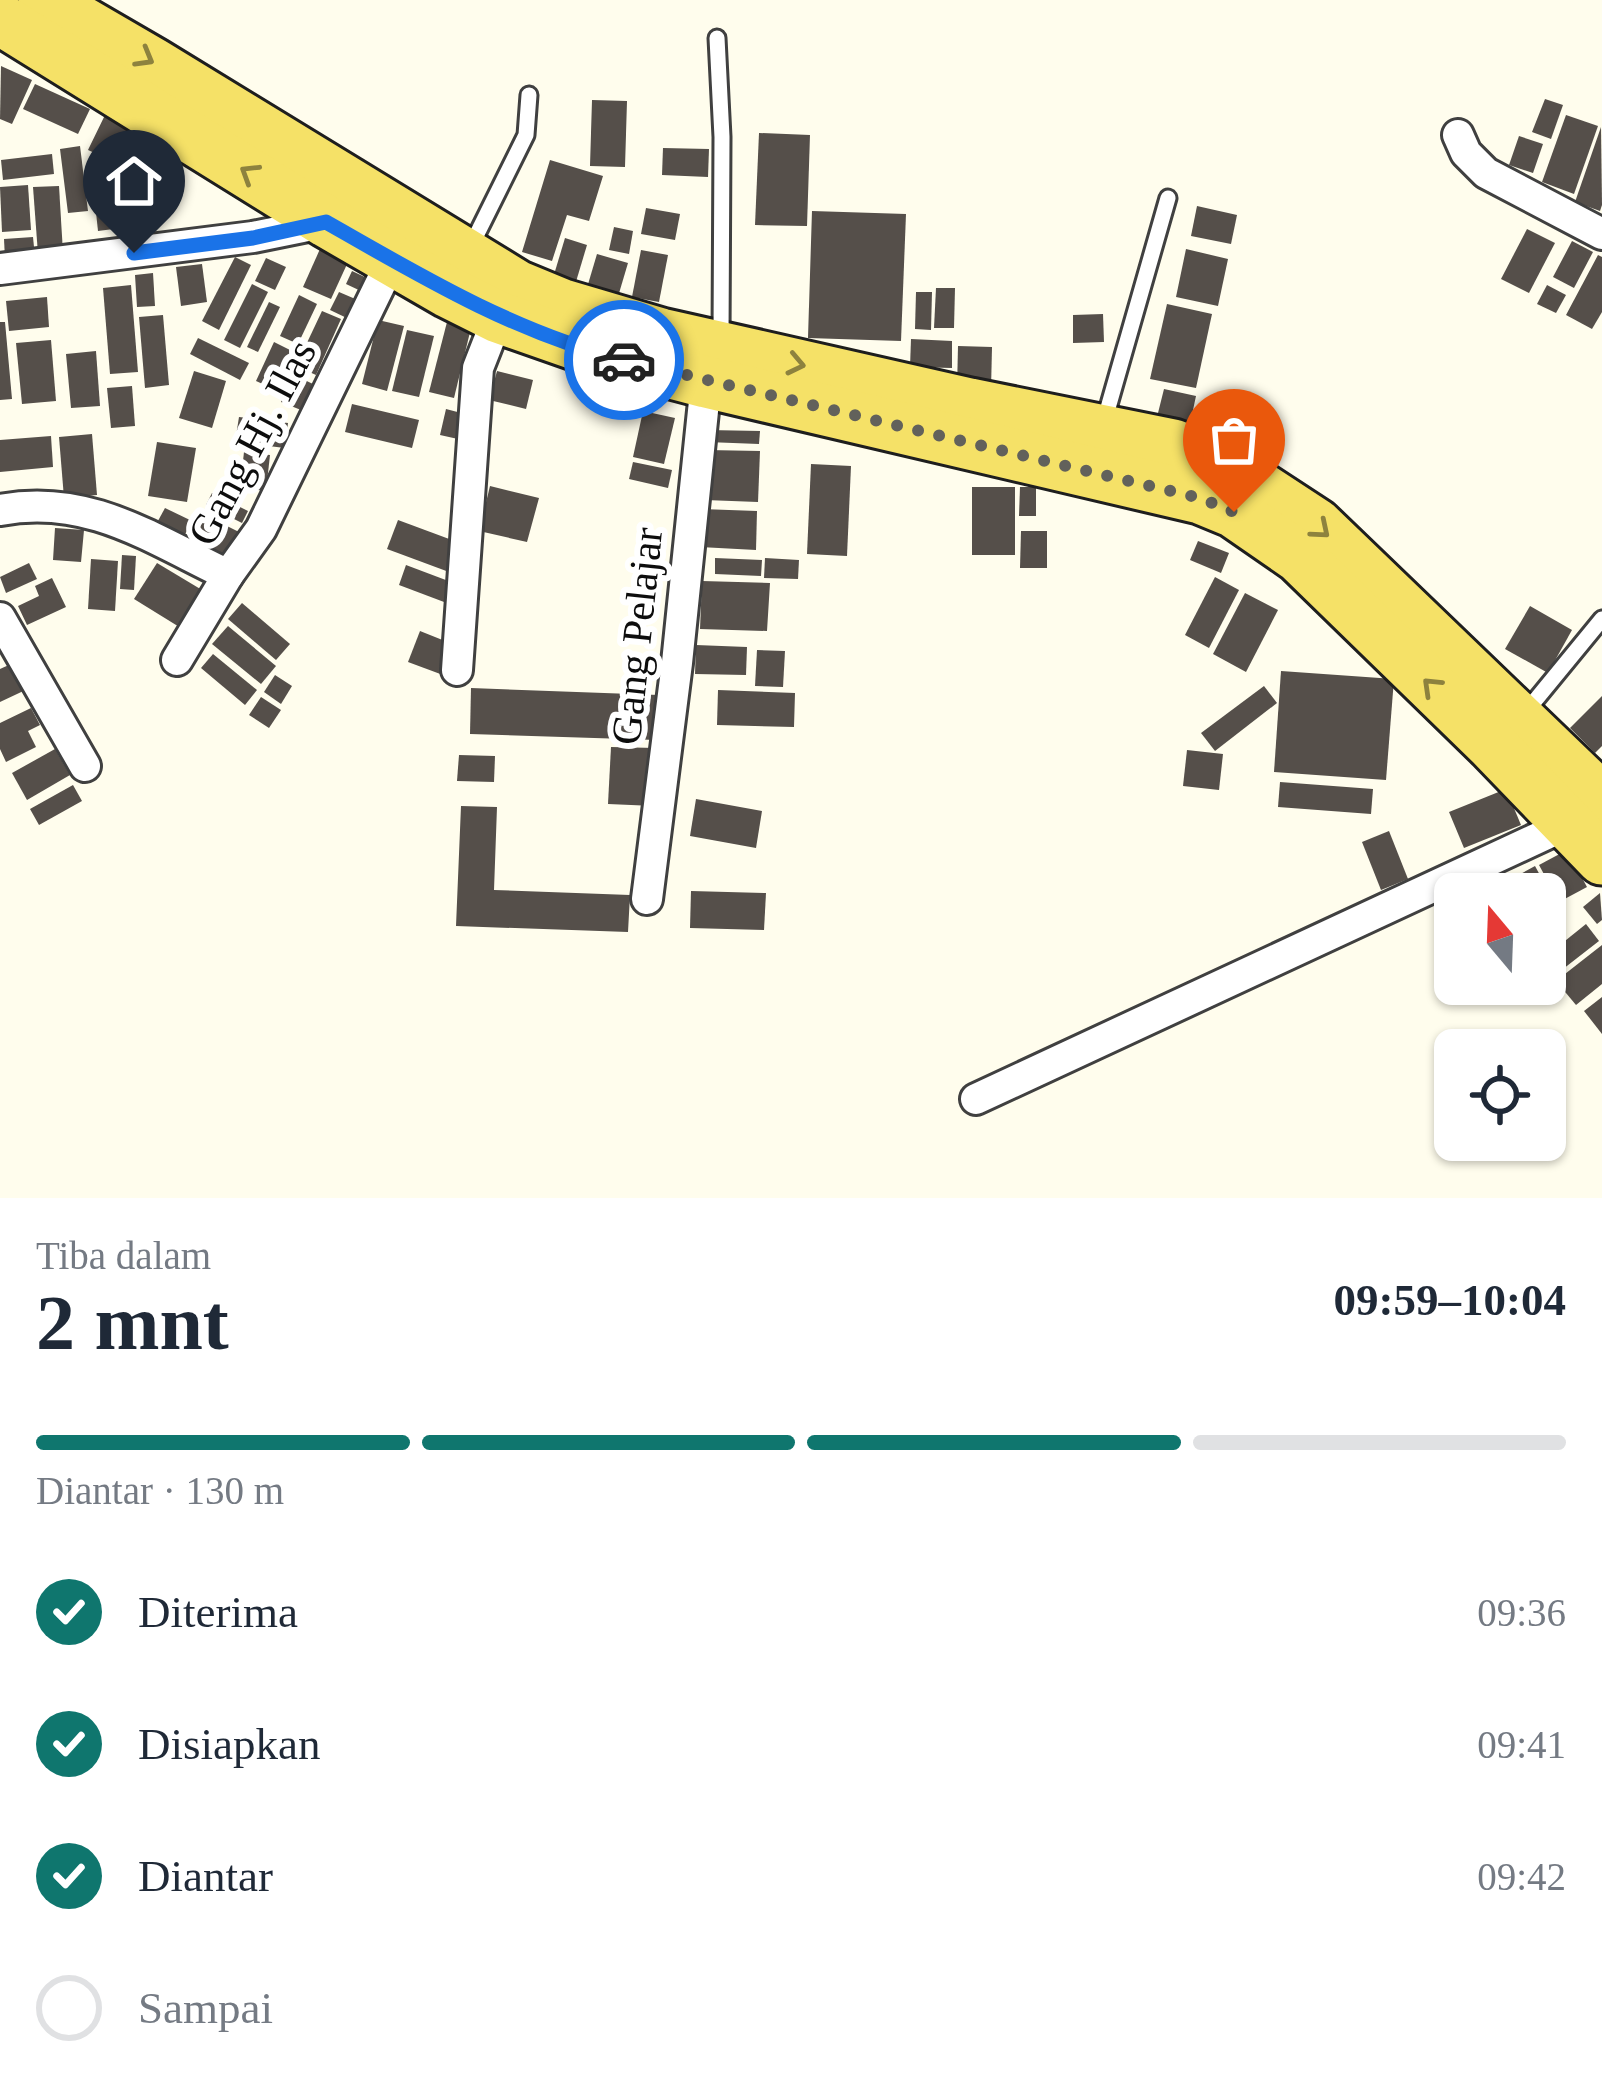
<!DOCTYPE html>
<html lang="id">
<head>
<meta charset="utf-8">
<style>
	:root { --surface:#fff; --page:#f2f2f3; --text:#1f2937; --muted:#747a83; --line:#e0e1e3; --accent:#0f766e }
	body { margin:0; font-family:"Times New Roman",serif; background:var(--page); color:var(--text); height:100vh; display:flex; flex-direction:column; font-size:45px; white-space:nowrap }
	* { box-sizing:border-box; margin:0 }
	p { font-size:39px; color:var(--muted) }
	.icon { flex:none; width:66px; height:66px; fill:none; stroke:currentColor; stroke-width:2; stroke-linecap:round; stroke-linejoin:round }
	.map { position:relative; height:1198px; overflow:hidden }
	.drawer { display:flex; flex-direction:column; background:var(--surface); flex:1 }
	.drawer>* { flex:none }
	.needle { width:78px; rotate:341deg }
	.buttons { position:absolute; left:1434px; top:873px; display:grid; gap:24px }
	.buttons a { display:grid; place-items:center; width:132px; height:132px; border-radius:18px; background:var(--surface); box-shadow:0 3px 9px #0004; font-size:60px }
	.pin { position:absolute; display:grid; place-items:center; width:102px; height:102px; color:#fff; margin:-123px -51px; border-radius:50% 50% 50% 0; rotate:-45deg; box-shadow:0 0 12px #0007 }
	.pin .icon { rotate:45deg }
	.courier { position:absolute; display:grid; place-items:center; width:120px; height:120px; margin:-60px; border:9px solid #1a73e8; border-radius:50%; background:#fff; color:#222; box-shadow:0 3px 15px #0007 }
	.headline em { font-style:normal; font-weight:700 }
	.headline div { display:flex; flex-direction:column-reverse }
	.headline { display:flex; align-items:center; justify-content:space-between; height:204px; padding:0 36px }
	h1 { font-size:78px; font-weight:700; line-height:90px }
	.bar { display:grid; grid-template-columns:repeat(4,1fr); gap:18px 12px; align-content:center; height:144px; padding:0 36px }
	.bar i { height:15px; border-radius:9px; background:var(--line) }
	.bar .selected { background:var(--accent) }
	.bar p { grid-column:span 4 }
	ol { padding:0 36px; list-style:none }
	li { display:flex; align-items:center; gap:36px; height:132px }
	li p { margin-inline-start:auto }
	li .icon { padding:12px; border-radius:50%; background:var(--accent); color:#fff; stroke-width:4 }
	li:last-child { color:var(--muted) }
	li i { width:66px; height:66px; border:6px solid var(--line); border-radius:50% }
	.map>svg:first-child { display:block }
	.building { fill:#554f4a }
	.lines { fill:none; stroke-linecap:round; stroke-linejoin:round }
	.service-casing { stroke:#404040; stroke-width:21 }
	.minor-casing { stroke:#404040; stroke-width:36 }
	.primary-casing { stroke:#1e1e1e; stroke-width:57 }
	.service { stroke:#fff; stroke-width:15 }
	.minor { stroke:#fff; stroke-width:30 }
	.primary { stroke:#f5e167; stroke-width:51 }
	.oneway { stroke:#8d823e }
	.done { stroke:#62615b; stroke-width:12; stroke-dasharray:0 21.6 }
	.route { stroke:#1a73e8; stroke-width:15 }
	.labels { text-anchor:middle; stroke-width:12; stroke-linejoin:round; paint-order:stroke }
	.street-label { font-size:42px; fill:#0d0d0d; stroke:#fff }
</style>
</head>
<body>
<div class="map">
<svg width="1602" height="1198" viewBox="0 0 1602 1198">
	<rect width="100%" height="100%" fill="#fffded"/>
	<g class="building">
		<polygon points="1,66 32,80 12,124 0,119"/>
		<polygon points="35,84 90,109 78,134 23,109"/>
		<polygon points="1545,99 1563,105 1551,139 1532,132"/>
		<polygon points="592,100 627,101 625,167 590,166"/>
		<polygon points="105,115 160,140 151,158 136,151 128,168 88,150"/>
		<polygon points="1566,115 1598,126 1574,194 1542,182"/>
		<polygon points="1601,127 1602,205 1600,211 1575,202"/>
		<polygon points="759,133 810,135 807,226 755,225"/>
		<polygon points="1519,136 1543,144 1533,173 1509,165"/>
		<polygon points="80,146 88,211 68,213 60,149"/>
		<polygon points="663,148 709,149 708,177 662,175"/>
		<polygon points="52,154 54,174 3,180 1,160"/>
		<polygon points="550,160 603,176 589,221 567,215 552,261 522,252"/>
		<polygon points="122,171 129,227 98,231 92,175"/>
		<polygon points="28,185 31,230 2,232 0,187"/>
		<polygon points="59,186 63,253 38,254 33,187"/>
		<polygon points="1197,206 1237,215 1231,244 1191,236"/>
		<polygon points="646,208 680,214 675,240 641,234"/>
		<polygon points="812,211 906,214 901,341 808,338"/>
		<polygon points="614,227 633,231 629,254 609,250"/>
		<polygon points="1527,229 1555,243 1529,293 1501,279"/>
		<polygon points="33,237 35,257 5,259 4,239"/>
		<polygon points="565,238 587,245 575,285 553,278"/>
		<polygon points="1572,241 1593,252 1574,288 1553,277"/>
		<polygon points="320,249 348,262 331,299 303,287"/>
		<polygon points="1186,249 1228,259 1218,306 1176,297"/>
		<polygon points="641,250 668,255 659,302 632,297"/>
		<polygon points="597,254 628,263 617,300 586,291"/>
		<polygon points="1598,255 1602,257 1602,312 1592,329 1566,315"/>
		<polygon points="235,257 251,265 219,330 202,321"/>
		<polygon points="266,258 286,267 275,290 255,281"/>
		<polygon points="202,264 207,302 181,306 176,267"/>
		<polygon points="352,271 369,279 363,292 346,284"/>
		<polygon points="153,273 155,306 137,307 135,275"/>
		<polygon points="252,284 268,292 240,348 224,340"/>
		<polygon points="131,285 138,372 110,374 103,288"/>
		<polygon points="1547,285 1566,295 1556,313 1537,304"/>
		<polygon points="936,288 955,288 954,328 934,328"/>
		<polygon points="339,292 360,301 351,320 330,310"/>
		<polygon points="916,292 932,292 931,330 915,329"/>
		<polygon points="299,295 317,304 298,344 280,336"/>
		<polygon points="47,297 49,327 9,331 6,301"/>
		<polygon points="269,302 280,307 258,352 247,347"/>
		<polygon points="1167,304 1212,314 1196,388 1150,379"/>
		<polygon points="322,311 341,319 316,375 296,366"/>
		<polygon points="1103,314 1104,342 1073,343 1073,315"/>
		<polygon points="163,315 169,385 145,388 139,317"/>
		<polygon points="378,320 404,326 387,391 362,384"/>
		<polygon points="0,322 5,322 12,399 0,400"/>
		<polygon points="447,322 471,328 454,398 429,392"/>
		<polygon points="407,330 434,336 419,397 392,391"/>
		<polygon points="198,338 249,363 240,380 190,354"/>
		<polygon points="911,339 952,341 952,368 910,367"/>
		<polygon points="51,340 56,401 22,404 16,343"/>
		<polygon points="274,342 294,352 276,390 256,381"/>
		<polygon points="958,346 992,347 991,390 957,389"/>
		<polygon points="96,351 100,406 71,408 66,354"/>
		<polygon points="194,371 226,381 212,428 179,418"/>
		<polygon points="497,371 533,380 526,409 489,400"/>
		<polygon points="294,375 313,384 301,410 281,402"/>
		<polygon points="132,386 135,426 111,428 107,388"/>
		<polygon points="1164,389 1196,396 1190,424 1157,417"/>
		<polygon points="352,404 419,420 412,448 345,432"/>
		<polygon points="446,409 465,414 458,439 440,435"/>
		<polygon points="643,411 675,418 664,464 633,457"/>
		<polygon points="239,417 288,423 285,448 235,442"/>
		<polygon points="708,430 760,431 759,444 707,442"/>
		<polygon points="92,434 97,495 64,498 59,437"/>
		<polygon points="51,436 53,467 0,472 0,440"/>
		<polygon points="157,442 196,448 187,502 148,496"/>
		<polygon points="707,450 760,451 758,502 705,500"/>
		<polygon points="244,452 270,455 266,491 240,488"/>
		<polygon points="633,462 672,470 668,488 629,479"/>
		<polygon points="811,464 851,466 847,556 807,554"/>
		<polygon points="490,486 539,498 527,542 479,531"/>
		<rect x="972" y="487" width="43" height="68"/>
		<polygon points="1020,487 1036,487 1036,516 1019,516"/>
		<polygon points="212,493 248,511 242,523 206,505"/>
		<polygon points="165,508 192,521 180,544 153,530"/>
		<polygon points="701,509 757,511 756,550 700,547"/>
		<polygon points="201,513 241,533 223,569 183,549"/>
		<polygon points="398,520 460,543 449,572 387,549"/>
		<polygon points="55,528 84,530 81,562 53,560"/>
		<polygon points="1021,531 1047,531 1047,568 1020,568"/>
		<polygon points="1198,541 1229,553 1221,573 1190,560"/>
		<polygon points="122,555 136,556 134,590 120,589"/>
		<polygon points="715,558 762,560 761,576 715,574"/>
		<polygon points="765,558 799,560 798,579 764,578"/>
		<polygon points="91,559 118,561 115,611 88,609"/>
		<polygon points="29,563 37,579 6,593 0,577"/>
		<polygon points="157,563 212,596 189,633 134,599"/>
		<polygon points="406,565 459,585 452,605 399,585"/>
		<polygon points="1215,577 1239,590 1209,648 1185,635"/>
		<polygon points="52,578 66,607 27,625 18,606 39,596 35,586"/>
		<polygon points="702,581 770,583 767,631 700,629"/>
		<polygon points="1245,593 1278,610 1246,672 1213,654"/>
		<polygon points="242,603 290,644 276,660 228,619"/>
		<polygon points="1530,606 1572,630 1548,673 1505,649"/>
		<polygon points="228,626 276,666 261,684 212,644"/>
		<polygon points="420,631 455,645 443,675 408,662"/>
		<polygon points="696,645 747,647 746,675 695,674"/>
		<polygon points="757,650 785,651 783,687 755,686"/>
		<polygon points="213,654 257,690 245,705 201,668"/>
		<polygon points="22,659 34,686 0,702 0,669"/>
		<polygon points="1281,671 1394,679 1386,780 1274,772"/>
		<polygon points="275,675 292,686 281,704 264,692"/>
		<polygon points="1264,686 1277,703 1215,751 1201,733"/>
		<polygon points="471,688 659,695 657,740 470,734"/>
		<polygon points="718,690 795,693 794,727 717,725"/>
		<polygon points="1602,696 1602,746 1595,753 1570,728"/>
		<polygon points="261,697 281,710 269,728 249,715"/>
		<polygon points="31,708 40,725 28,731 36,747 6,762 0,749 0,723"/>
		<polygon points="611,747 656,748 654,806 608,804"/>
		<polygon points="55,749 70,775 27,800 12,773"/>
		<polygon points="1187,750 1223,754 1219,790 1183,786"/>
		<polygon points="459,755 495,756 494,782 457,781"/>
		<polygon points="1280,782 1373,789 1371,814 1278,807"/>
		<polygon points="73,785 82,801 39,825 30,809"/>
		<polygon points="1506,789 1521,825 1464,848 1449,812"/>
		<polygon points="696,799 762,811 756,848 690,836"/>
		<polygon points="461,806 497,807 494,890 630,895 628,932 456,926"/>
		<polygon points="1389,831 1408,879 1381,890 1362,842"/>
		<polygon points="1567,850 1587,887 1559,902 1539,865"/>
		<polygon points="1535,866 1560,912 1545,920 1545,894 1496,894 1493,889"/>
		<polygon points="691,891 766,893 764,930 690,928"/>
		<polygon points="1600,893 1602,920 1597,924 1583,907"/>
		<polygon points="1586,924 1599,941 1545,983 1545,957"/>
		<polygon points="1602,945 1602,984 1576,1005 1556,981"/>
		<polygon points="1602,997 1602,1034 1584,1011"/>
	</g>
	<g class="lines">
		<defs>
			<g id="service">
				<polyline points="717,38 722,137 721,338"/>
				<polyline points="471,246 526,135 529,95"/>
				<polyline points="1104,422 1168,198"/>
				<polyline points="1524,714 1602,619"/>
			</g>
			<g id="minor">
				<polyline points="1458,135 1466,153 1486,173 1602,234"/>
				<polyline points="0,269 253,237 327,222"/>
				<path d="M 0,510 C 88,493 152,539 228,575"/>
				<polyline points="0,618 85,766"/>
				<polyline points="177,660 228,575 261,529 392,260"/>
				<polyline points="457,670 478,368 498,317"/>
				<polyline points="647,899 677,663 706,382"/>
				<polyline points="976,1099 1568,824"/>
			</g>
			<g id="primary">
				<polyline points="44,0 154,64 517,286 563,305 661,334 970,404 1173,445 1224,464 1316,524 1602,799"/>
				<polyline points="0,19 327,222 448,292 498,317 615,358 706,382 1200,498 1234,512 1299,557 1492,745 1602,859"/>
			</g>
		</defs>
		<use href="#service" class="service-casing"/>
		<use href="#minor" class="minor-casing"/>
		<use href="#primary" class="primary-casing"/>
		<use href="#service" class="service"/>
		<use href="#minor" class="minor"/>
		<use href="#primary" class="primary"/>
	</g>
	<defs><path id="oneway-chevron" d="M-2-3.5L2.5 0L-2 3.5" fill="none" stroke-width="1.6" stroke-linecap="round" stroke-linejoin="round" transform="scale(3)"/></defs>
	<g class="oneway">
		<use href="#oneway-chevron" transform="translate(145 58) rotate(30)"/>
		<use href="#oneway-chevron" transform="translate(249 173) rotate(-148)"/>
		<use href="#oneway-chevron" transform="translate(796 364) rotate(12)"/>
		<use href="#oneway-chevron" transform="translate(1321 530) rotate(40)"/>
		<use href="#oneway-chevron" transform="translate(1431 686) rotate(-136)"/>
	</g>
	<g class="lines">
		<polyline class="done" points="624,360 1200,498 1234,512"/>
		<path class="route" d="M 134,253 L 253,238 L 326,222 C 422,277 516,333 624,360"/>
	</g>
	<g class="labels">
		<g class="street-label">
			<text transform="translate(251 442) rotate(-62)" y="15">Gang Hj. Ilas</text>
			<text transform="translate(636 636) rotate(-84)" y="15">Gang Pelajar</text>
		</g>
	</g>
</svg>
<div class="buttons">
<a><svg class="needle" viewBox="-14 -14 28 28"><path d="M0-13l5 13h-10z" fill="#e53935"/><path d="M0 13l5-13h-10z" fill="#747a83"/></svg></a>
<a><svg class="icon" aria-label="locate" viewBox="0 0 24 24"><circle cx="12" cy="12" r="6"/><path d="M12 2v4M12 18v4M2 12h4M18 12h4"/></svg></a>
</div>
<div class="pin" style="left:1234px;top:512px;background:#ea580c"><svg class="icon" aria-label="bag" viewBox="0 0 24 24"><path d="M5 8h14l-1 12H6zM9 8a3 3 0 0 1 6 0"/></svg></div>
<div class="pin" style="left:134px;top:253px;background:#1f2937"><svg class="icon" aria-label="home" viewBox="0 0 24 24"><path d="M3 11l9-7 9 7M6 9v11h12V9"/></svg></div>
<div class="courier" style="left:624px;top:360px"><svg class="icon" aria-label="car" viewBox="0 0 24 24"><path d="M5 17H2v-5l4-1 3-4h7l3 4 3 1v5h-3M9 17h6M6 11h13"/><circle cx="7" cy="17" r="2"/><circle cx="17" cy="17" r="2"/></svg></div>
</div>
<section class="drawer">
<div class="headline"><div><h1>2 mnt</h1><p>Tiba dalam</p></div><em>09:59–10:04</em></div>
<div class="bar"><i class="selected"></i><i class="selected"></i><i class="selected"></i><i></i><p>Diantar · 130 m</p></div>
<ol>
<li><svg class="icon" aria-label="check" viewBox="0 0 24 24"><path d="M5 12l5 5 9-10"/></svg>Diterima<p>09:36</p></li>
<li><svg class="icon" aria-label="check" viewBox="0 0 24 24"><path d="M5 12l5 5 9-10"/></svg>Disiapkan<p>09:41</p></li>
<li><svg class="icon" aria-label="check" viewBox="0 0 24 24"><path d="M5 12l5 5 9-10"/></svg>Diantar<p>09:42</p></li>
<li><i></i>Sampai</li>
</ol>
</section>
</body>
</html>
